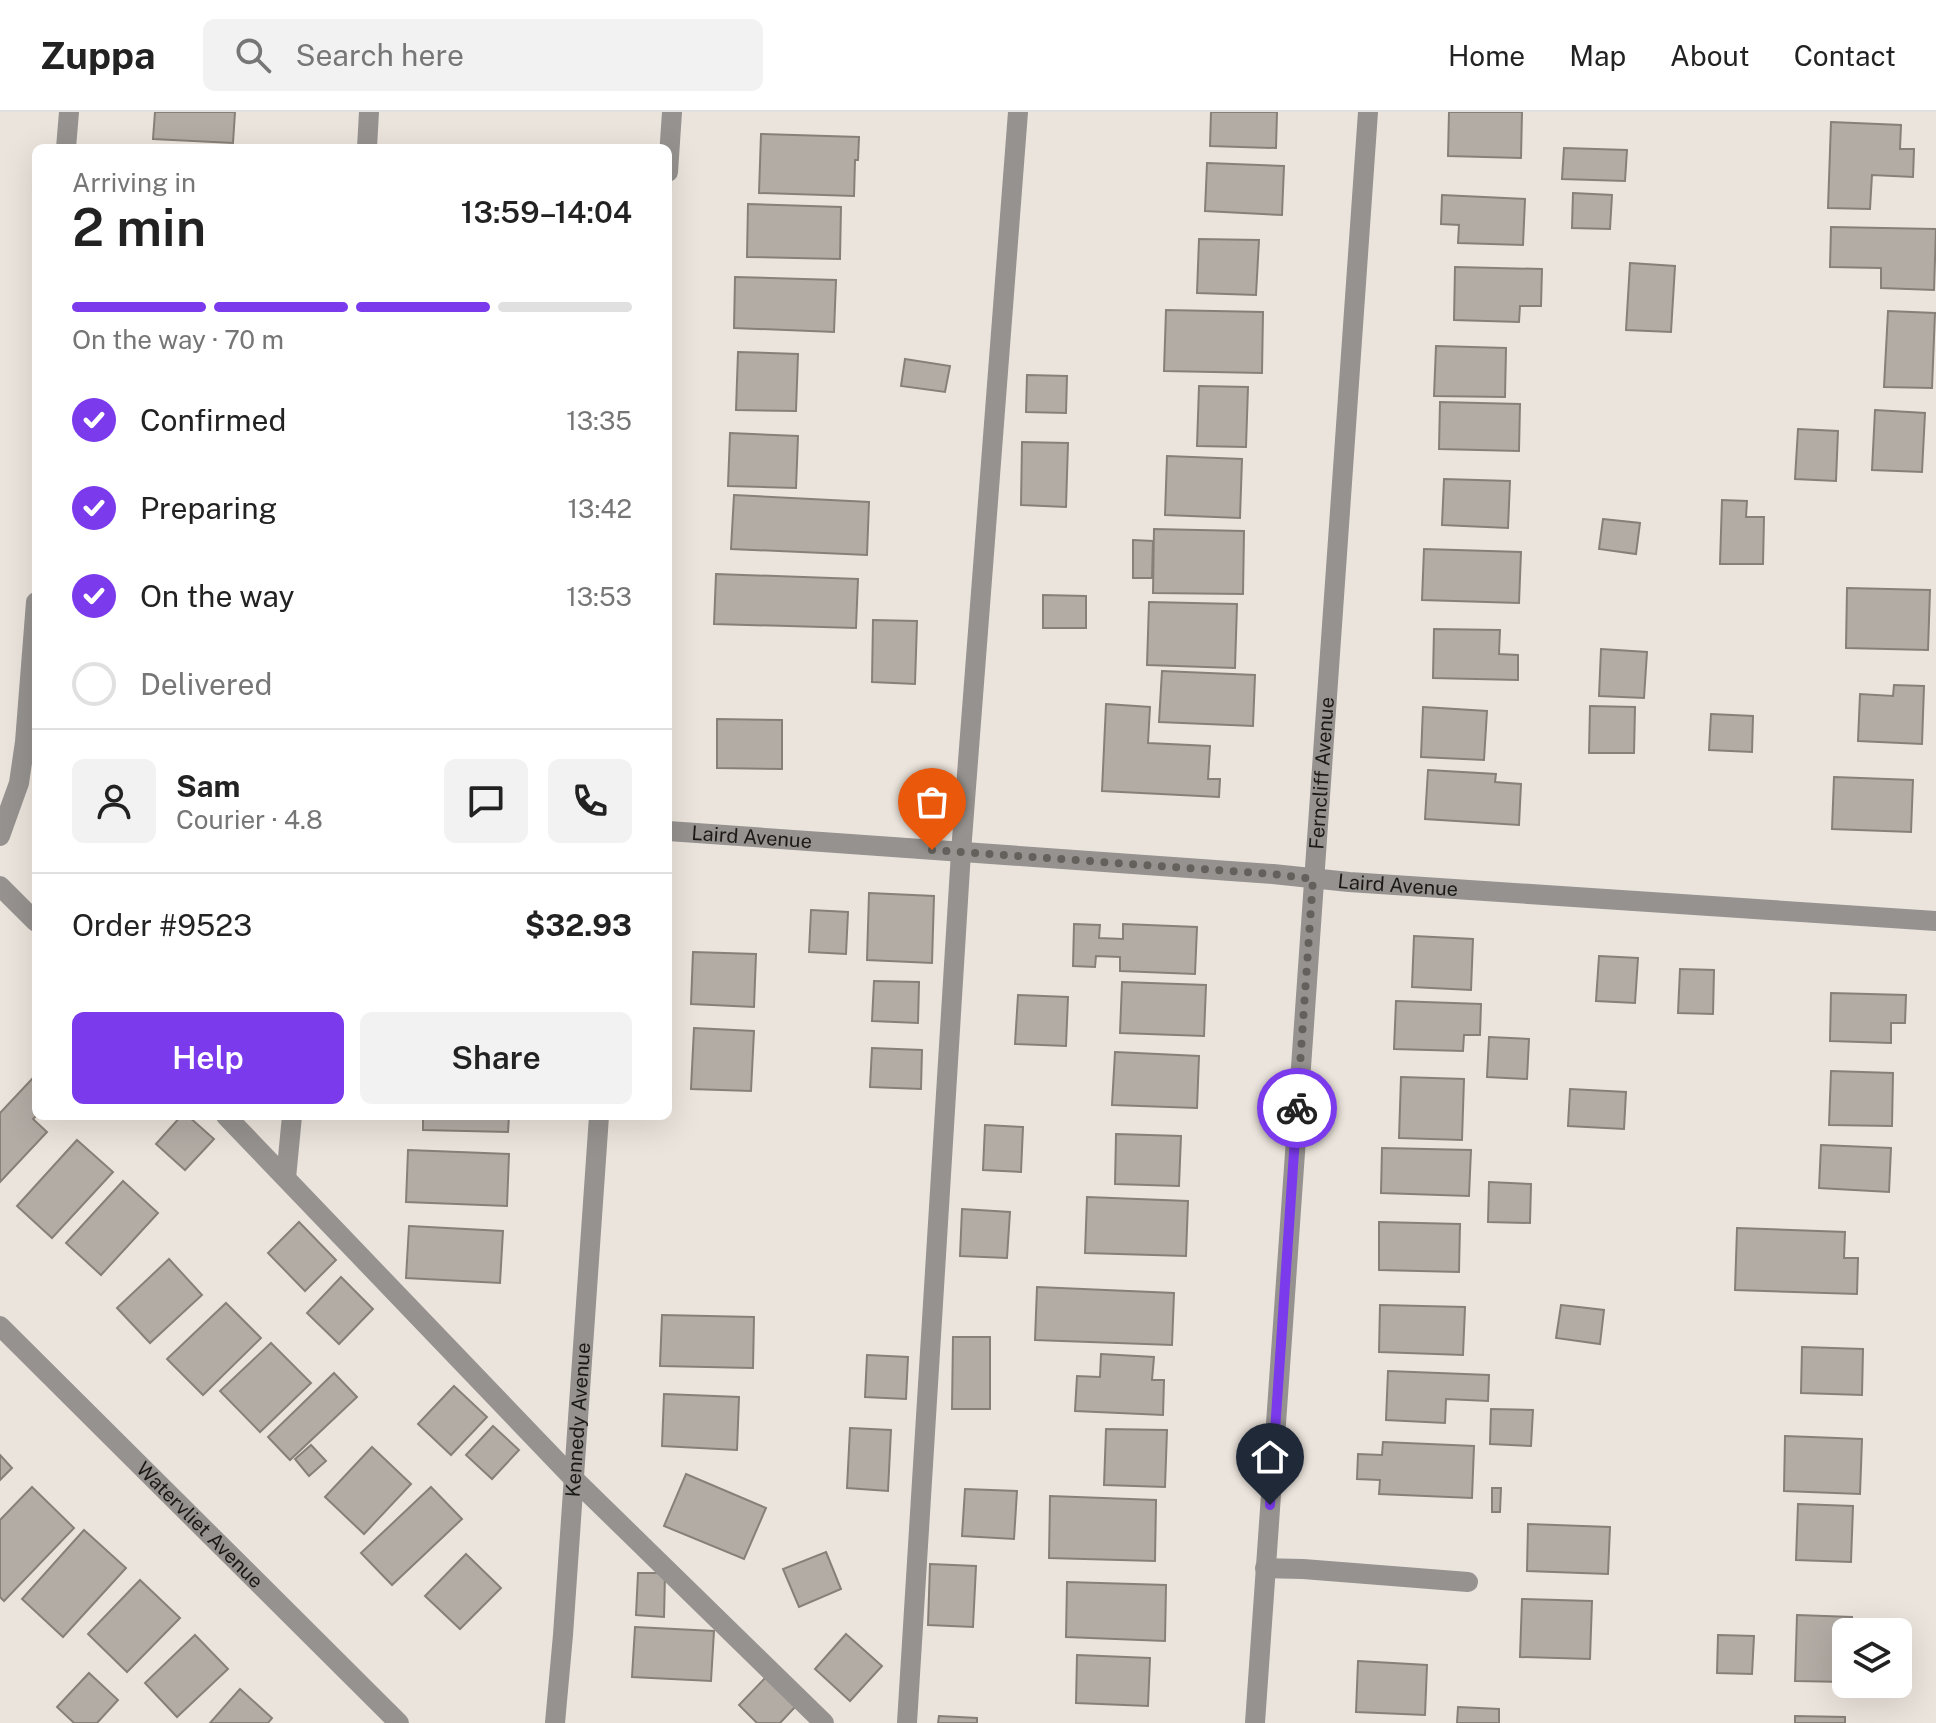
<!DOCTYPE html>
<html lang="en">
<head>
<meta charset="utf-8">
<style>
	:root { --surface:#fff; --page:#f2f2f2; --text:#222; --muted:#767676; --line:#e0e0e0; --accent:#7c3aed }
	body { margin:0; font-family:"Public Sans",sans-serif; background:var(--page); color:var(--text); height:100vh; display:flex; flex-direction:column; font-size:30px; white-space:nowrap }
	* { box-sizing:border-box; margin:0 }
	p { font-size:26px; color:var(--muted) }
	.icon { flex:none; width:44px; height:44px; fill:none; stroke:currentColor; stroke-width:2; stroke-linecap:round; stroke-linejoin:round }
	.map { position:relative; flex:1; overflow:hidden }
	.sheet { position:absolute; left:32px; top:32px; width:640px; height:976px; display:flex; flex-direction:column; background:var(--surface); border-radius:12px; box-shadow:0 8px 32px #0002 }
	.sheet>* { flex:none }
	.buttons { position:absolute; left:1832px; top:1506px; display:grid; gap:16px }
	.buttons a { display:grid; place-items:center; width:80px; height:80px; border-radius:12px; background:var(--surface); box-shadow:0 8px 32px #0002; font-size:40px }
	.pin { position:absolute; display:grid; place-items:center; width:68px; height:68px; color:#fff; margin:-82px -34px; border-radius:50% 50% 50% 0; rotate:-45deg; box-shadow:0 0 8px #0007 }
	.pin .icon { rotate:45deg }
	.courier { position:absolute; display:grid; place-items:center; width:80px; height:80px; margin:-40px; border:6px solid #7c3aed; border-radius:50%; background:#fff; color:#222; box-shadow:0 2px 10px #0007 }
	.head em { font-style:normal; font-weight:600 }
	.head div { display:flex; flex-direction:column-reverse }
	.head { display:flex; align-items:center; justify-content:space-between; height:136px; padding:0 40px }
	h1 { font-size:52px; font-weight:600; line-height:60px }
	.bar { display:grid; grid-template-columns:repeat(4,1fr); gap:12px 8px; align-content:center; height:96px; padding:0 40px }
	.bar i { height:10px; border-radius:6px; background:var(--line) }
	.bar .selected { background:var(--accent) }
	.bar p { grid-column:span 4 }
	.line { display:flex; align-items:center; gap:20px; padding:0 40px; border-top:2px solid var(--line) }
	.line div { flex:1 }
	.round { display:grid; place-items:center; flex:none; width:84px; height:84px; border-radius:12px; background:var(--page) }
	ol { padding:0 40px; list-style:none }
	li { display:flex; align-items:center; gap:24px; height:88px }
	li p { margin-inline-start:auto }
	li .icon { padding:8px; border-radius:50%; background:var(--accent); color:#fff; stroke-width:4 }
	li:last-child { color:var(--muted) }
	li i { width:44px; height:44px; border:4px solid var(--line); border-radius:50% }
	.primary-button { display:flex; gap:16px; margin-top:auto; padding:16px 40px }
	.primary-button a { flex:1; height:92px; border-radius:12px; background:var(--accent); color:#fff; font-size:32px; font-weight:600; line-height:92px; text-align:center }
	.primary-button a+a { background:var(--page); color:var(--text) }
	header { display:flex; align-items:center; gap:48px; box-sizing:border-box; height:112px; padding:0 40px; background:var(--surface); border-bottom:2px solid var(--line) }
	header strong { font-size:38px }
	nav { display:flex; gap:44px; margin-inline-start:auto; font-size:28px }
	.search { width:560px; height:72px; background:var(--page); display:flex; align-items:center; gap:20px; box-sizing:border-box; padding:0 28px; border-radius:12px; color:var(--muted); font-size:30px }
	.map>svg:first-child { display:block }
	.building { fill:#b3aca5; stroke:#878079; stroke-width:2 }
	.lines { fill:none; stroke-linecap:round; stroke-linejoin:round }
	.minor { stroke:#95928f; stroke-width:20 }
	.done { stroke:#64615c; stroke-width:8; stroke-dasharray:0 14.4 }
	.route { stroke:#7c3aed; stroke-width:10 }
	.labels { text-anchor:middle; stroke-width:6; stroke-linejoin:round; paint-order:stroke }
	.street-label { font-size:20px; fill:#1c1a17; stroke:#fff }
</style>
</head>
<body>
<header>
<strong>Zuppa</strong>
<div class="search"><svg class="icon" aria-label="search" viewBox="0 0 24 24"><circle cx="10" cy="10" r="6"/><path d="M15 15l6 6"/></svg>Search here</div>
<nav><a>Home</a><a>Map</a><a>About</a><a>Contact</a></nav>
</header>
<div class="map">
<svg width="1936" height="1611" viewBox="0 0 1936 1611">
	<rect width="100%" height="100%" fill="#ebe4dc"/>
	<g class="building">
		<polygon points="155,0 235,0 233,31 153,27"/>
		<polygon points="1211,0 1277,0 1276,36 1210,34"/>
		<polygon points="1449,0 1522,0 1521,46 1448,44"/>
		<polygon points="1831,10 1901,13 1900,37 1914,37 1913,65 1872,63 1870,97 1828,96"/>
		<polygon points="761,22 859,25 858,48 855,48 854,84 759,81"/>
		<polygon points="1564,36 1627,38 1625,69 1562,67"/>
		<polygon points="1207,51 1284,54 1282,103 1205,99"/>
		<polygon points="1573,81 1612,83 1610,117 1572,116"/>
		<polygon points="1442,83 1525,87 1523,133 1458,131 1459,113 1441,112"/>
		<polygon points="748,92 841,95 840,147 747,145"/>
		<polygon points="1831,115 1936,117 1934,178 1881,176 1881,156 1830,155"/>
		<polygon points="1199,127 1259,128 1256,183 1197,181"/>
		<polygon points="1630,151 1675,154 1671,220 1626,218"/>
		<polygon points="1455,155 1542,157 1541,194 1520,194 1519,210 1454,208"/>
		<polygon points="735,165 836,168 834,220 734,216"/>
		<polygon points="1166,198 1263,200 1262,261 1164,259"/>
		<polygon points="1888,199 1935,201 1932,276 1884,275"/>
		<polygon points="1436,234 1506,236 1505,285 1434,284"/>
		<polygon points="738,240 798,242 796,299 736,298"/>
		<polygon points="905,247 950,254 945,280 901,274"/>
		<polygon points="1027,263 1067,264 1066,301 1026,300"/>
		<polygon points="1199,274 1248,275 1246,335 1197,334"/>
		<polygon points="1440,290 1520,292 1519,339 1439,337"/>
		<polygon points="1875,298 1925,301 1922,360 1872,358"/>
		<polygon points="1798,317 1838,319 1836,369 1795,367"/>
		<polygon points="730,321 798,324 796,376 728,374"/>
		<polygon points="1022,330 1068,331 1066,395 1021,393"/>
		<polygon points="1167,344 1242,347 1240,406 1165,403"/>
		<polygon points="1444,367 1510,369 1508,416 1442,413"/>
		<polygon points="734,383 869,390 867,443 731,437"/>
		<polygon points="1722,388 1747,389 1746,405 1764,405 1763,452 1720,452"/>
		<polygon points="1603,407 1640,411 1636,442 1599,437"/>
		<polygon points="1154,417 1244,419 1243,482 1153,481"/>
		<polygon points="1133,428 1153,429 1152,466 1133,466"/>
		<polygon points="1424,437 1521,440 1519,491 1422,488"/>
		<polygon points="716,462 858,467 856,516 714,512"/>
		<polygon points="1847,476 1930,478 1928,538 1846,536"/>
		<polygon points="1043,483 1086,484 1086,516 1043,516"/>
		<polygon points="1149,490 1237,492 1235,556 1147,553"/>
		<polygon points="873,508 917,509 915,572 872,570"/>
		<polygon points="1434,517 1500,518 1499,542 1518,543 1518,568 1433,566"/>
		<polygon points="1601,537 1647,540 1644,586 1599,584"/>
		<polygon points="1162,559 1255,563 1253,614 1159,610"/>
		<polygon points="1894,573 1924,574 1922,632 1858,629 1860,582 1893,584"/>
		<polygon points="1106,592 1150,595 1148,631 1210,634 1208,667 1220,667 1219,685 1102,679"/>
		<polygon points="1590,594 1635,595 1634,641 1589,641"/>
		<polygon points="1423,595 1487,599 1484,648 1421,645"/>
		<polygon points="1711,602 1753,604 1752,640 1709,638"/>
		<polygon points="717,607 782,608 782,657 717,656"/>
		<polygon points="1428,658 1496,662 1495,670 1521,672 1519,713 1425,707"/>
		<polygon points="1834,665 1913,668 1911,720 1832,717"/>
		<polygon points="869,781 934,784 932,851 867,848"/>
		<polygon points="811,798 848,800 846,842 809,840"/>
		<polygon points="1074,812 1100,813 1099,826 1123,827 1123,812 1197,815 1195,862 1120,859 1120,845 1096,844 1095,855 1073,854"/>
		<polygon points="1414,824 1473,827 1471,878 1412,875"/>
		<polygon points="693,840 756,842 754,895 691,892"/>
		<polygon points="1599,844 1638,846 1635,891 1596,889"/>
		<polygon points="1680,857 1714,858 1713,902 1678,901"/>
		<polygon points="874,869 919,870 918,911 872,909"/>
		<polygon points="1122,870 1206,873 1204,924 1120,921"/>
		<polygon points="1831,881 1906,883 1905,911 1891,911 1891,931 1830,929"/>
		<polygon points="1018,883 1068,885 1066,934 1015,932"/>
		<polygon points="1396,889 1481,892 1480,923 1464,923 1463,939 1394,937"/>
		<polygon points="694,916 754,919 751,979 691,977"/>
		<polygon points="1489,925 1529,927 1527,967 1487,965"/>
		<polygon points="872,936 922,938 921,977 870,975"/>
		<polygon points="1115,940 1199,944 1197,996 1112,993"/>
		<polygon points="1831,959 1893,961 1892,1014 1829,1013"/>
		<polygon points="1401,965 1464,967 1462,1028 1399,1026"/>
		<polygon points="32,967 36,971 36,1004 33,1007 47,1020 0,1070 0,1001"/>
		<polygon points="1570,977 1626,980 1624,1017 1568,1014"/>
		<polygon points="181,1004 188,1004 214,1027 185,1058 156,1032"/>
		<polygon points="423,1004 509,1004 508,1020 423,1018"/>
		<polygon points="985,1013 1023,1015 1021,1060 983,1058"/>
		<polygon points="1116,1022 1181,1024 1179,1074 1115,1072"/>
		<polygon points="77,1028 113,1060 52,1126 17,1094"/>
		<polygon points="1821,1033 1891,1036 1889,1080 1819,1076"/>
		<polygon points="1382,1036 1471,1038 1469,1084 1381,1081"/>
		<polygon points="408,1038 509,1042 507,1094 406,1090"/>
		<polygon points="123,1069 158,1101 101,1163 66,1131"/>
		<polygon points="1489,1070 1531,1072 1530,1111 1488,1110"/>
		<polygon points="1087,1085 1188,1089 1186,1144 1085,1141"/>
		<polygon points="962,1097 1010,1100 1007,1146 960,1144"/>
		<polygon points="299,1110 336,1148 305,1179 268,1141"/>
		<polygon points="1379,1110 1460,1112 1459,1160 1379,1158"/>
		<polygon points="409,1114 503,1119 500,1171 406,1166"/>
		<polygon points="1737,1116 1845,1120 1844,1146 1858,1146 1857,1182 1735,1178"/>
		<polygon points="169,1147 202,1183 150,1231 117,1196"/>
		<polygon points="341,1165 373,1197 339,1232 307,1201"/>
		<polygon points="1037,1175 1174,1181 1172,1233 1035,1228"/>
		<polygon points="226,1191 261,1226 203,1283 167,1247"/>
		<polygon points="1380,1193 1465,1195 1463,1243 1379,1240"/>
		<polygon points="1561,1193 1604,1198 1600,1232 1556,1226"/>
		<polygon points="662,1203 754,1205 753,1256 660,1254"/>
		<polygon points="953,1225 990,1225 990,1297 952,1297"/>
		<polygon points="271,1231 311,1271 260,1320 220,1279"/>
		<polygon points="1802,1235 1863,1237 1862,1283 1801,1281"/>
		<polygon points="1101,1242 1154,1245 1152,1268 1164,1268 1163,1303 1075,1299 1077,1264 1100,1265"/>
		<polygon points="867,1243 908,1245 906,1287 865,1285"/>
		<polygon points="1388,1259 1489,1263 1488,1289 1446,1287 1445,1311 1386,1308"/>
		<polygon points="334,1261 357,1285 290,1348 268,1325"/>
		<polygon points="454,1274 487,1305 451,1343 418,1312"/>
		<polygon points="664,1282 739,1285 737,1338 662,1334"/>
		<polygon points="1491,1297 1533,1298 1531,1334 1490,1332"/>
		<polygon points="493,1314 519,1338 492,1367 466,1343"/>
		<polygon points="850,1316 891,1318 888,1379 847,1376"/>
		<polygon points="1106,1317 1167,1318 1165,1375 1104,1373"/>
		<polygon points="1785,1324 1862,1327 1860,1382 1784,1379"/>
		<polygon points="1383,1330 1474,1334 1472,1386 1379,1382 1380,1368 1357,1367 1358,1342 1382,1343"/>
		<polygon points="311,1333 326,1349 309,1364 295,1347"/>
		<polygon points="372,1335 411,1372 364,1422 325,1385"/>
		<polygon points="0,1343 12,1356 0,1368"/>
		<polygon points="686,1362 766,1396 744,1447 664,1414"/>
		<polygon points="32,1375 74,1416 4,1489 0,1485 0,1408"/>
		<polygon points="431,1375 462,1407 392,1473 361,1441"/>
		<polygon points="1492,1376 1501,1376 1500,1400 1492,1400"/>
		<polygon points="965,1377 1017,1379 1014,1427 962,1424"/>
		<polygon points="1050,1384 1156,1388 1155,1449 1049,1446"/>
		<polygon points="1798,1392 1853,1394 1851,1450 1796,1448"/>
		<polygon points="1528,1412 1610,1415 1608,1462 1527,1459"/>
		<polygon points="84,1418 126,1456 63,1525 22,1487"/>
		<polygon points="826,1440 841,1477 799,1495 783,1457"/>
		<polygon points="466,1442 501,1476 460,1517 425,1484"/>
		<polygon points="930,1452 976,1454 973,1515 928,1513"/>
		<polygon points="638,1461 665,1461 664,1505 636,1503"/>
		<polygon points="140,1468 180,1506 127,1560 88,1522"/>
		<polygon points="1067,1470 1166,1473 1165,1529 1066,1525"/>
		<polygon points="1522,1487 1592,1489 1590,1547 1520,1545"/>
		<polygon points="1797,1503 1852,1505 1852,1520 1846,1520 1846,1570 1795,1569"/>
		<polygon points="635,1515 714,1519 711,1569 632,1565"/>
		<polygon points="846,1522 882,1554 850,1589 815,1557"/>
		<polygon points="195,1523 228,1557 177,1605 145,1571"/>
		<polygon points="1718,1523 1754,1524 1752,1562 1717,1561"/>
		<polygon points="1077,1543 1150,1546 1148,1594 1076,1591"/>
		<polygon points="1358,1549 1427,1553 1425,1603 1356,1600"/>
		<polygon points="89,1561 118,1588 97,1611 74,1611 57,1595"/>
		<polygon points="766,1565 796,1594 780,1611 757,1611 739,1593"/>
		<polygon points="240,1577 272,1606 268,1611 210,1611"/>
		<polygon points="1458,1595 1499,1597 1499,1611 1457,1611"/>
		<polygon points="939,1604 977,1606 977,1611 938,1611"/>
		<polygon points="1795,1604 1845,1605 1845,1611 1795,1611"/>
	</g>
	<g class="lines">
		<g class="minor">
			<polyline points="66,36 69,0"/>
			<polyline points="367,36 369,0"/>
			<polyline points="668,60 672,0"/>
			<path id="s1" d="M 668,719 L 1273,762 L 1349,770 L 1936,809"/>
			<polyline points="0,724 19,671 25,630 36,490"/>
			<polyline points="0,774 36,810"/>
			<polyline points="226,1004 573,1366 824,1611"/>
			<polyline points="286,1066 292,1004"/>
			<path id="s2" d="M 0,1214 L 399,1611"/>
			<polyline points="1265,1456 1303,1457 1468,1470"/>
			<path id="s3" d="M 555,1611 L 563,1523 L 599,1004"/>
			<polyline points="907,1611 961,740 1018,0"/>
			<path id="s4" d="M 1255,1611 L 1368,0"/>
		</g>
	</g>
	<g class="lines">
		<polyline class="done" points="932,738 1273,762 1313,767 1297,996"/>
		<polyline class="route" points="1270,1393 1297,996"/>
	</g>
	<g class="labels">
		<g class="street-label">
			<text dy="7" stroke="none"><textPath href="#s4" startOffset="952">Ferncliff Avenue</textPath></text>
			<text dy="7" stroke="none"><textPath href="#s1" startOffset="84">Laird Avenue</textPath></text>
			<text dy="7" stroke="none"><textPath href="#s1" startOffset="732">Laird Avenue</textPath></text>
			<text dy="7" stroke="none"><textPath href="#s3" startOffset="304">Kennedy Avenue</textPath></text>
			<text dy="7" stroke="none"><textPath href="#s2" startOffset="282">Watervliet Avenue</textPath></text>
		</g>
	</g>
</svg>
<div class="buttons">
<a><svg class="icon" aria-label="layers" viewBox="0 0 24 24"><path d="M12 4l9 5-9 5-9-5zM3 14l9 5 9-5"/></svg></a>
</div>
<div class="pin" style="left:932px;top:738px;background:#ea580c"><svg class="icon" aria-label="bag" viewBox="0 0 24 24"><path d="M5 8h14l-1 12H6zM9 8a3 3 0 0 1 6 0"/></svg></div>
<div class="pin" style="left:1270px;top:1393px;background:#1f2937"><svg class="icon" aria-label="home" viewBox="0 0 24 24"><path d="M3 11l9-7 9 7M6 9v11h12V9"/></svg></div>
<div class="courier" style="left:1297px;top:996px"><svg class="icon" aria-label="bike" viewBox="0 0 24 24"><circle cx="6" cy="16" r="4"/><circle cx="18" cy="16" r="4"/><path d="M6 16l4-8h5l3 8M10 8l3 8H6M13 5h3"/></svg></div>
<section class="sheet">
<div class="head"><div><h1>2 min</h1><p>Arriving in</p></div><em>13:59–14:04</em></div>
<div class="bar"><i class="selected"></i><i class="selected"></i><i class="selected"></i><i></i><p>On the way · 70 m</p></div>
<ol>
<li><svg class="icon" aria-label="check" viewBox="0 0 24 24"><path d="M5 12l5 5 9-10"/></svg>Confirmed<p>13:35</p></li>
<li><svg class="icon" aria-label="check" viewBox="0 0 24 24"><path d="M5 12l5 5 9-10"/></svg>Preparing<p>13:42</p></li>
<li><svg class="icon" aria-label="check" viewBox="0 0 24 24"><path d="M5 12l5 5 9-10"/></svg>On the way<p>13:53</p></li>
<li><i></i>Delivered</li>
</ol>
<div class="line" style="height:144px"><a class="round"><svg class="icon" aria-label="person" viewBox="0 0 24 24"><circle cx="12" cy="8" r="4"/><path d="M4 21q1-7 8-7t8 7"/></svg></a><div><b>Sam</b><p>Courier · 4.8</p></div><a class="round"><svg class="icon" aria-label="chat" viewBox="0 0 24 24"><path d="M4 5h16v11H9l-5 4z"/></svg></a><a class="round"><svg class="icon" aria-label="phone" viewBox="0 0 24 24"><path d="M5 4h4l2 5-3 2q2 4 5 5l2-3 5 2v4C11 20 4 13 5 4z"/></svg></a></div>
<div class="line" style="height:104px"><div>Order #9523</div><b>$32.93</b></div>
<div class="primary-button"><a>Help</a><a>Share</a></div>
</section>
</div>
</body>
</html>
